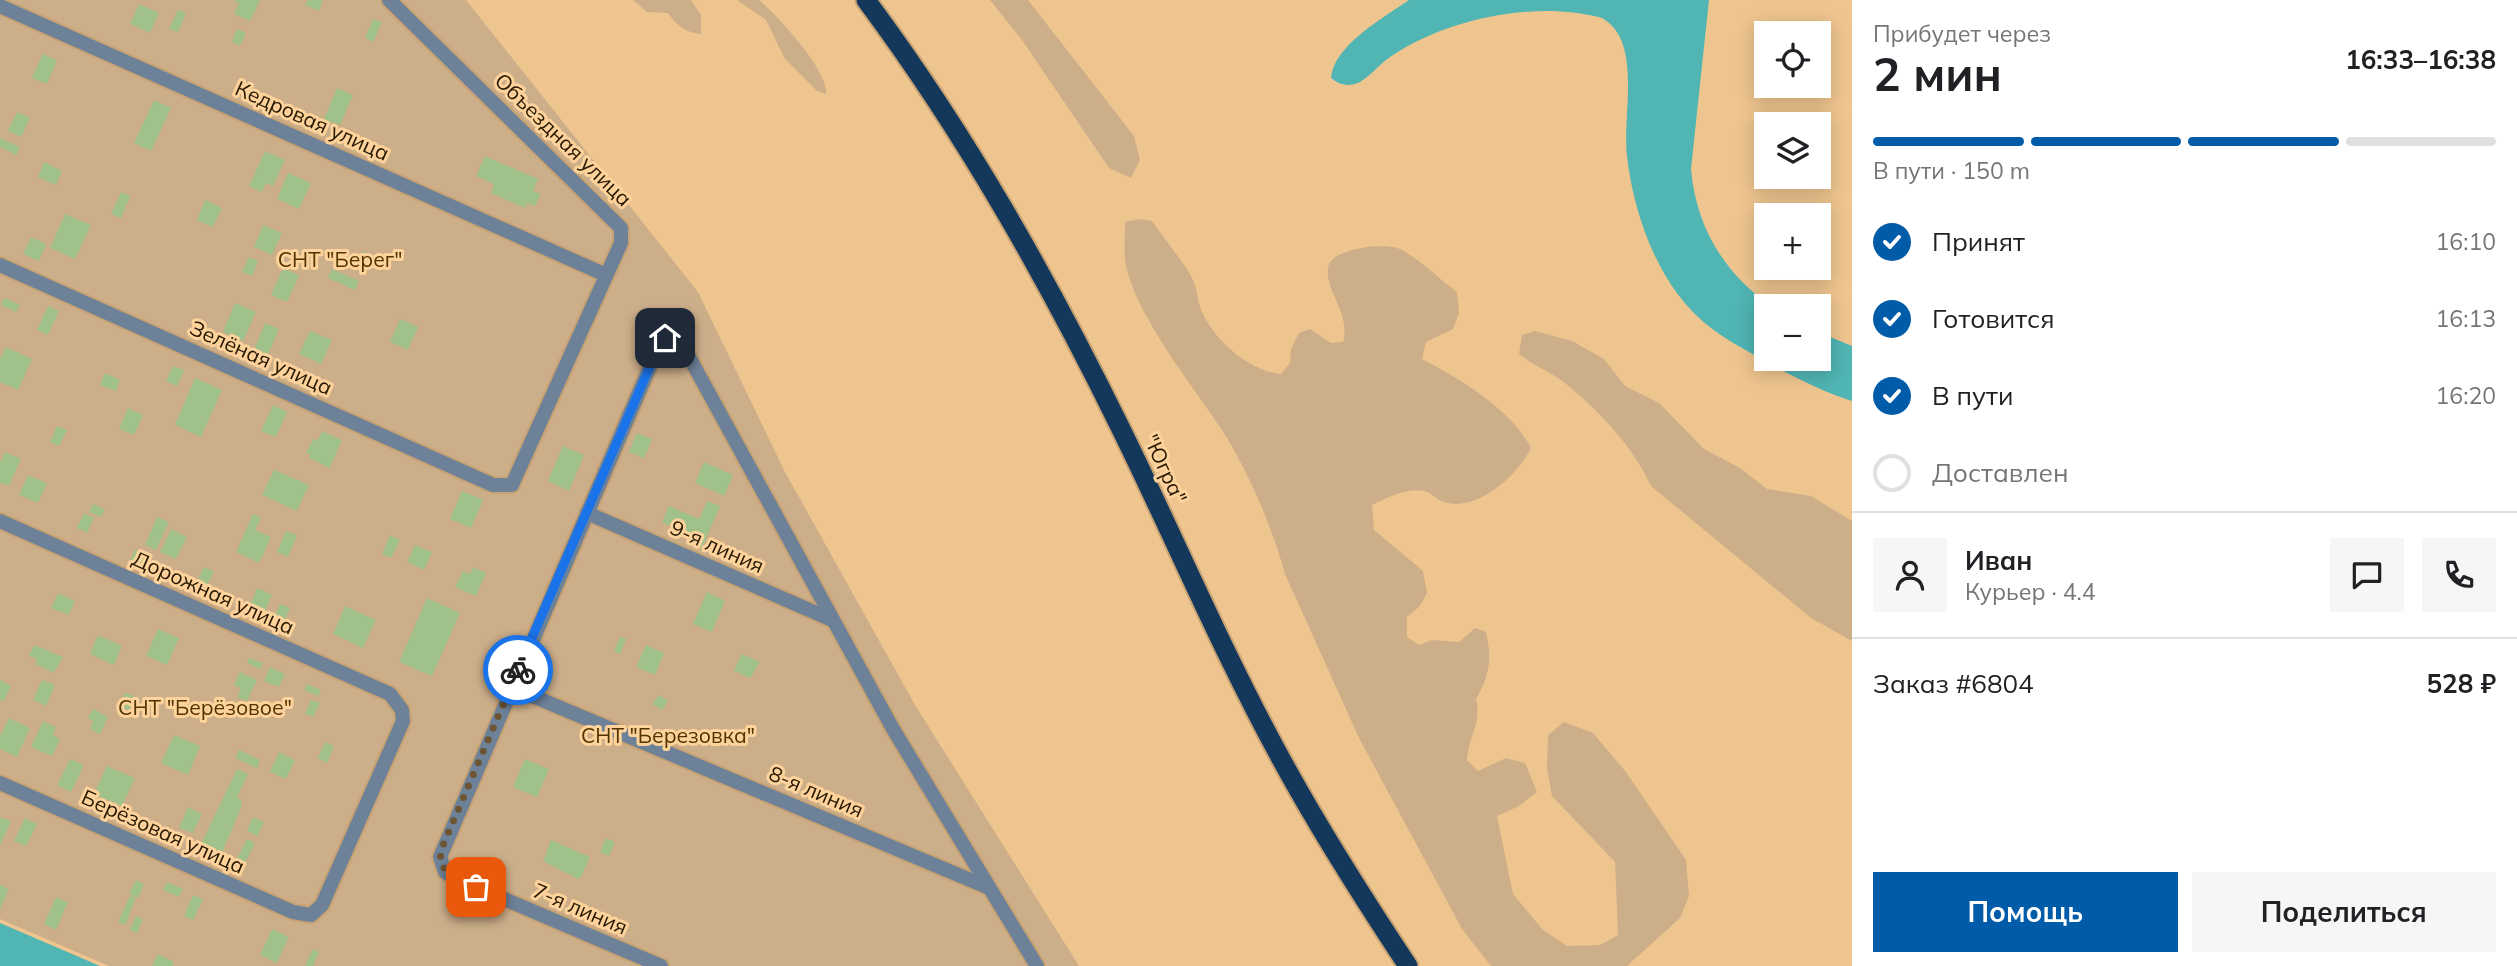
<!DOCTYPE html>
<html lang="ru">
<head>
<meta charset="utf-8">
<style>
	:root { --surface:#fff; --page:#f6f6f6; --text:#202124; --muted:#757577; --line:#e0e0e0; --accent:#005ba8 }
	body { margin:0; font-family:Mulish,sans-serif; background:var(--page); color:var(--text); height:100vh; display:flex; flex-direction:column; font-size:26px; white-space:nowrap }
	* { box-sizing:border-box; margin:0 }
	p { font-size:23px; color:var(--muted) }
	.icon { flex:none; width:38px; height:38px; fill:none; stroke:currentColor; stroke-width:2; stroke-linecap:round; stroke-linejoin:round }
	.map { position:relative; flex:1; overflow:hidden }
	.side { display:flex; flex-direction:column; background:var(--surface); width:665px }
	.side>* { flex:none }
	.fabs { position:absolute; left:1754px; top:21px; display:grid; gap:14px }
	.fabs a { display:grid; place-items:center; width:77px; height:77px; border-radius:0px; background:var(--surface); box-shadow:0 4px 18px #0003; font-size:35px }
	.pin { position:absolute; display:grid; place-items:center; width:60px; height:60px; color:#fff; margin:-30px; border-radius:14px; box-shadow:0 4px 10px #0006 }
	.courier { position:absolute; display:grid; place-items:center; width:70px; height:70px; margin:-35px; border:5px solid #1a73e8; border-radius:50%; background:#fff; color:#222; box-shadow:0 2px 9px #0007 }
	.summary em { font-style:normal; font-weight:700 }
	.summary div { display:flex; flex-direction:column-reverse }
	.summary { display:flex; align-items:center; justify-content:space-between; height:119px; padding:0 21px }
	h1 { font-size:46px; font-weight:700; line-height:52px }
	.bar { display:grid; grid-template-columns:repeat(4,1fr); gap:10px 7px; align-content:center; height:84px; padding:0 21px }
	.bar i { height:9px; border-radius:5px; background:var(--line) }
	.bar .on { background:var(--accent) }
	.bar p { grid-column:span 4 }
	.line { display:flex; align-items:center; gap:18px; padding:0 21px; border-top:2px solid var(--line) }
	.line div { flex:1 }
	.round { display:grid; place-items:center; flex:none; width:74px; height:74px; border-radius:0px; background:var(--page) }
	ol { padding:0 21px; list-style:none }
	li { display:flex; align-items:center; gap:21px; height:77px }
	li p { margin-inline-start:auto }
	li .icon { padding:7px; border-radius:50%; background:var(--accent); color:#fff; stroke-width:4 }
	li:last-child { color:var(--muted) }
	li i { width:38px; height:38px; border:4px solid var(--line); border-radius:50% }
	.primary-button { display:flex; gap:14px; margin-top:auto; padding:14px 21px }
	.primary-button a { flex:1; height:80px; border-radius:0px; background:var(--accent); color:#fff; font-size:28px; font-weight:700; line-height:80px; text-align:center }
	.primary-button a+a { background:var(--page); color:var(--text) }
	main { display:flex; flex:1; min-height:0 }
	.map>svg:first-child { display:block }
	.green { fill:#ccae89 }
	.water { fill:#50b5b3 }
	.building { fill:#a0c189 }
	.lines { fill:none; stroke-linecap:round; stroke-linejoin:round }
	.minor-casing { stroke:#c7a273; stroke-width:18 }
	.trunk-casing { stroke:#c7a273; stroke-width:23 }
	.minor { stroke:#6d8198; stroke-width:14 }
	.trunk { stroke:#14375c; stroke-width:19 }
	.done { stroke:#6d5534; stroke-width:7; stroke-dasharray:0 12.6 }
	.route { stroke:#1a73e8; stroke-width:9 }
	.labels { text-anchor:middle; stroke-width:6; stroke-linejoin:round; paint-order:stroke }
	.street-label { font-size:21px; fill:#271803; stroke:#fdd29b }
	.park-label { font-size:21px; fill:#513300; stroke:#fdd29b }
</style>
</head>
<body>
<main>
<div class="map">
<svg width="1852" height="966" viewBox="0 0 1852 966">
	<rect width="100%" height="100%" fill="#efc58f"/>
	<g class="green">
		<polygon points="0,0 466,0 698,292 785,472 915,705 1079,966 109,966 0,919"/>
		<path d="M 633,0 L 691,0 L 701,15 L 701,34 C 686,33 676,25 668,13 L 647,12 Z"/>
		<path d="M 737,0 L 759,0 C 777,15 829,71 826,94 L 817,91 L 785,59 L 766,20 Z"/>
		<polygon points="990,0 1028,0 1134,136 1140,160 1131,178 1109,168 1022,40"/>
		<path d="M 1139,219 L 1152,221 C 1165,240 1181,258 1192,278 C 1198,289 1197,303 1203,314 C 1216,342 1250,371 1281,374 L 1290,363 L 1291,349 L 1299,333 L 1310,329 L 1331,343 L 1343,342 C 1351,313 1325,292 1328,268 C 1330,248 1385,242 1400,249 C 1420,259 1439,279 1457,292 L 1459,313 L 1453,329 L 1426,342 L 1422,359 C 1459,378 1511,409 1531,448 C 1518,475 1477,513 1444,502 C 1437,500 1431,492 1424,491 C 1407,487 1386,498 1372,505 L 1374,530 L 1423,571 L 1427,593 L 1419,607 L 1407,617 L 1407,637 L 1419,645 L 1432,640 L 1459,642 L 1475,628 L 1486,632 C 1492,659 1490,675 1476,699 C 1482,724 1469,734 1467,760 L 1478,771 L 1506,758 L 1525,763 L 1537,792 L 1519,806 L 1497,816 L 1513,894 L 1543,930 L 1567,946 L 1600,945 L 1618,935 L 1615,862 L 1552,796 L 1547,768 L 1548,735 L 1564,722 L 1593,733 L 1626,772 L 1686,860 L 1689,896 L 1680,918 L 1627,966 L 1491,966 L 1462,929 L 1359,738 L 1285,574 C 1271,524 1248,470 1220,427 C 1192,385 1131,309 1125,259 C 1124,247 1125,234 1125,222 Z"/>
		<path d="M 1535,331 L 1572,341 L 1604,359 L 1625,386 L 1659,403 L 1704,449 L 1740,468 L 1767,489 L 1811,496 L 1852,521 L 1852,641 L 1811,618 L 1651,486 C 1632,445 1600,412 1565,383 C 1551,372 1534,366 1519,354 L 1522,335 Z"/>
	</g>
	<g class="water">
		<path d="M 1409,0 L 1709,0 L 1691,169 C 1696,227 1724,273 1771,306 L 1766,306 L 1766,359 L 1818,359 L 1818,332 L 1852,346 L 1852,401 C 1823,392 1797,378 1770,364 C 1750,352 1729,342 1711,328 C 1660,290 1634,217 1627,156 C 1622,114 1643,41 1602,18 C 1538,0 1449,18 1393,55 C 1381,62 1372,75 1360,82 C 1350,87 1340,86 1331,78 C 1334,45 1383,18 1409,0 Z"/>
		<polygon points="0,923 100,966 0,966"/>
	</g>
	<g class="building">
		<polygon points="233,0 260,0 250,21 234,14 239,3"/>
		<polygon points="308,0 323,0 319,11 305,5"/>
		<polygon points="139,4 159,13 150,33 130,24"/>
		<polygon points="178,10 186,13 178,32 169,29"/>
		<polygon points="373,19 382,22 373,42 365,38"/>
		<polygon points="237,29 246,33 240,46 232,42"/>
		<polygon points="43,54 57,60 47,84 32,78"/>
		<polygon points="337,88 353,95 340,125 324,119"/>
		<polygon points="154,100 171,108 151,151 134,143"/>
		<polygon points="17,112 30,118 21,137 8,131"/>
		<polygon points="0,138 20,147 16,155 0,147"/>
		<polygon points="265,151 285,160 273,186 266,183 262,192 249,186"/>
		<polygon points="485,156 538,179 533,191 541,194 535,206 527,203 525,208 491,193 494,184 476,176"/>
		<polygon points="44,162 62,171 56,185 38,177"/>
		<polygon points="288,173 311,183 299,209 277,199"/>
		<polygon points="121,192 130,196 121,218 111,214"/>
		<polygon points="205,200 222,208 213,227 197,220"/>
		<polygon points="65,214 91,225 75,259 50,248"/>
		<polygon points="263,225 282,233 272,255 254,247"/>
		<polygon points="31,237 46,244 39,261 23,254"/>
		<polygon points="362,251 376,257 370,269 356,262"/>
		<polygon points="249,257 258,261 252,276 242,272"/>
		<polygon points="283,268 299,275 287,302 271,295"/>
		<polygon points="332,269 359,281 355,290 328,278"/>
		<polygon points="4,298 20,305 16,312 1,305"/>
		<polygon points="235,303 256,312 243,341 223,332"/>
		<polygon points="48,306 59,311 48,335 37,330"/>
		<polygon points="400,319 418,327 408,350 390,342"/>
		<polygon points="265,323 279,329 267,357 253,352"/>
		<polygon points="310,331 332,340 321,364 299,354"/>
		<polygon points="6,347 32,359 18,390 0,382 0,359"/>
		<polygon points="173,366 184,370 177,386 166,381"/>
		<polygon points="105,373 120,380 116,391 100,385"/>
		<polygon points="195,378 222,390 201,437 175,425"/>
		<polygon points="273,405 287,412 276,437 261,431"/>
		<polygon points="128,408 143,415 134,435 119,429"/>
		<polygon points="57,426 67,430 59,446 50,442"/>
		<polygon points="322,431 342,440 330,468 309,458 311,455 306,453 313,439 317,441"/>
		<polygon points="637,433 652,439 644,458 629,452"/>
		<polygon points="563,446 584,455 569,491 548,481"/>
		<polygon points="5,452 21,459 9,486 0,483 0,463"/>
		<polygon points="704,462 733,475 724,496 695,483"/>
		<polygon points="274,470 309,485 297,511 262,495"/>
		<polygon points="28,475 47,483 38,503 19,495"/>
		<polygon points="462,491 483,500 471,528 450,519"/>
		<polygon points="707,501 720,506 702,548 689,542 692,535 662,522 669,506 699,519"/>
		<polygon points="93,504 105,509 101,517 89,512"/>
		<polygon points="84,513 94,518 87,533 77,528"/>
		<polygon points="253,514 261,517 255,530 271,537 259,563 236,552"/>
		<polygon points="157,517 169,522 156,550 145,545"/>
		<polygon points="171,529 187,537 176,559 160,552"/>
		<polygon points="286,531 297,535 288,557 277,552"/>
		<polygon points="390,535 400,540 391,558 382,554"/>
		<polygon points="415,545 432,552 424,570 407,562"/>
		<polygon points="135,550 149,556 144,566 130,560"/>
		<polygon points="204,567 214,571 206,588 196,584"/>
		<polygon points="473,567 486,573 476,596 455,587 463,571 470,574"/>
		<polygon points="257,588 272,595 264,614 249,608"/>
		<polygon points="707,592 725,601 712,632 693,624"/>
		<polygon points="58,593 75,601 69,615 51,608"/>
		<polygon points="427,598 460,613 432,676 399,662"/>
		<polygon points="280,604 290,608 284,622 274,618"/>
		<polygon points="345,606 376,620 363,648 333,634"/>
		<polygon points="158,629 179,638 167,665 146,656"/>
		<polygon points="98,635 122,646 114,665 90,654"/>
		<polygon points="620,637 626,639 620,654 614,651"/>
		<polygon points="34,645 63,657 54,673 35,664 37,659 29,656"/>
		<polygon points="646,645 664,653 655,675 636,667"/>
		<polygon points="741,654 760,662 750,678 734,671"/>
		<polygon points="249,658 263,663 260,669 247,663"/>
		<polygon points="270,667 285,674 279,687 264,681"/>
		<polygon points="240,672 257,680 247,701 237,697 241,688 234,685"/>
		<polygon points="0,680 11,686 4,701 0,700"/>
		<polygon points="42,680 55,685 46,706 33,700"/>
		<polygon points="307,684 321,690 318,696 304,690"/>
		<polygon points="125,692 135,697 129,710 119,706"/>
		<polygon points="659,695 668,701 662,710 652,704"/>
		<polygon points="311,700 320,703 313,717 305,714"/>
		<polygon points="93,709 108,717 100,734 90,729 93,721 88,718"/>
		<polygon points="9,718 30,728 17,757 0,749 0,736"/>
		<polygon points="43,721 56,727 53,735 60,739 52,756 31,747"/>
		<polygon points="174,735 200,746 188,775 161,763"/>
		<polygon points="325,742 334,746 327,763 318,758"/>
		<polygon points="239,750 260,760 257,768 235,758"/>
		<polygon points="279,752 295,760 286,779 270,772"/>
		<polygon points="70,759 84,765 71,792 57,785"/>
		<polygon points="525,759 549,769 537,797 513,787"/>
		<polygon points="107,766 135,778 122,806 94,794"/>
		<polygon points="237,769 248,774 237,798 242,800 241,808 221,855 200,846"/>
		<polygon points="188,807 202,814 193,833 179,828"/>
		<polygon points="0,817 11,821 0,846"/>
		<polygon points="253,817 264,822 258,836 247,831"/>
		<polygon points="25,818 37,824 26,846 14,841"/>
		<polygon points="606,838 615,842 609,856 600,852"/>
		<polygon points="247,839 255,843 245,863 237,859"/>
		<polygon points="551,840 590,857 581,877 578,879 543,861"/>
		<polygon points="136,880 144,884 138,898 129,894"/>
		<polygon points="167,882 183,889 179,897 163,890"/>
		<polygon points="0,885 9,889 0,909"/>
		<polygon points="193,895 203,899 193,920 184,916"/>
		<polygon points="130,896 136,898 125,925 118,922"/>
		<polygon points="56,897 68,902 56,930 44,924"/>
		<polygon points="136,916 143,919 137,933 130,930"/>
		<polygon points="272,929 289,937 277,963 260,955"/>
		<polygon points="313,949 319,952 313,966 305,966"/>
		<polygon points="158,954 174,962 172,966 152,966"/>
	</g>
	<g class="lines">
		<defs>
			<g id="minor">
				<polyline points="0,6 606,275"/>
				<polyline points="0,265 493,485 512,485 621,243 621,228 389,0"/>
				<polyline points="587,513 830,619"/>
				<polyline points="0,521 390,694 402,710 403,721 322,905 311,915 293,912 0,783"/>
				<polyline points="511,687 987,887"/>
				<polyline points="661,966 453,877 445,872 440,857 661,341 671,336 682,344 893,729 1037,966"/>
			</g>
			<path id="trunk" d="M 866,0 C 966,134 1048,280 1122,431 C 1175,539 1222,651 1280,757 C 1319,829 1363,898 1408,966"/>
		</defs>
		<use href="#minor" class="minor-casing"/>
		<use href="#trunk" class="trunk-casing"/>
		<use href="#minor" class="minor"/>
		<use href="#trunk" class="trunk"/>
	</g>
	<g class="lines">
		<path class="done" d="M 476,887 C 458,879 437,874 441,850 L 518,670"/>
		<polyline class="route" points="518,670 661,341 665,338"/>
	</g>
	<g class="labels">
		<g class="street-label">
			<text transform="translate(312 121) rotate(24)" y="7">Кедровая улица</text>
			<text transform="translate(563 140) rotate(44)" y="7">Объездная улица</text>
			<text transform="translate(261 358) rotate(24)" y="7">Зелёная улица</text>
			<text transform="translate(1165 469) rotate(65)" y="7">"Югра"</text>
			<text transform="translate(717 547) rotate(24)" y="7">9-я линия</text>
			<text transform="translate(213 593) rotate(24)" y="7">Дорожная улица</text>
			<text transform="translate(816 792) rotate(23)" y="7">8-я линия</text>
			<text transform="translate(163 832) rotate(24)" y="7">Берёзовая улица</text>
			<text transform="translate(580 909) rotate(23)" y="7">7-я линия</text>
		</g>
		<g class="park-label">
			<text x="340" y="267">СНТ "Берег"</text>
			<text x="205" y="715">СНТ "Берёзовое"</text>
			<text x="668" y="743">СНТ "Березовка"</text>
		</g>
	</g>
</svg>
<div class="fabs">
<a><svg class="icon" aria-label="locate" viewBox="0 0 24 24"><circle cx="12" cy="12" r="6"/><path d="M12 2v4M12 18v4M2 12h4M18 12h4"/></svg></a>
<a><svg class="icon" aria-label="layers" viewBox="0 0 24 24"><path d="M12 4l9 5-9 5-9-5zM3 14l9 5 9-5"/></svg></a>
<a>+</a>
<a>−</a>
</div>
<div class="pin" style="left:476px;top:887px;background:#ea580c"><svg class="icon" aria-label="bag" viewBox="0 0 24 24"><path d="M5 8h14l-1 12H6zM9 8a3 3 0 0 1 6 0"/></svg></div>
<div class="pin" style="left:665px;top:338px;background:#1f2937"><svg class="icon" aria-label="home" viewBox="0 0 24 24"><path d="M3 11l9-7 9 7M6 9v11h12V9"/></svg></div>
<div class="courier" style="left:518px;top:670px"><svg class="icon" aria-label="bike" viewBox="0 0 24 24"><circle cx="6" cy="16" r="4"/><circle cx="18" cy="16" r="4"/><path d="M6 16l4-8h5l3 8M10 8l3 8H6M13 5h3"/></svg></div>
</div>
<section class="side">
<div class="summary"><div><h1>2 мин</h1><p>Прибудет через</p></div><em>16:33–16:38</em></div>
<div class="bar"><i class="on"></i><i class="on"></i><i class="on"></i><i></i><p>В пути · 150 m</p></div>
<ol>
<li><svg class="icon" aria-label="check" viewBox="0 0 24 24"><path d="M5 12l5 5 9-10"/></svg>Принят<p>16:10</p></li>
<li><svg class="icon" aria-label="check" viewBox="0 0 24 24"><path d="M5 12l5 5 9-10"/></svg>Готовится<p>16:13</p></li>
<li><svg class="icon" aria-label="check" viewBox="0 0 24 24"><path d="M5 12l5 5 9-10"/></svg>В пути<p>16:20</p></li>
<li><i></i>Доставлен</li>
</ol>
<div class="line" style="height:126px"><a class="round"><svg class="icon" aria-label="person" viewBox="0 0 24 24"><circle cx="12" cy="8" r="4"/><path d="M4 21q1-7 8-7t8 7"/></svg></a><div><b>Иван</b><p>Курьер · 4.4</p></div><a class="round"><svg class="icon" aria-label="chat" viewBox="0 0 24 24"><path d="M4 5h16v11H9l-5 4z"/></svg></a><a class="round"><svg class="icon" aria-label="phone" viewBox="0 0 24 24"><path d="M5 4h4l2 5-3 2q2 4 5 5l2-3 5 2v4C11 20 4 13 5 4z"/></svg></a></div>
<div class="line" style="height:91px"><div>Заказ #6804</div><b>528 ₽</b></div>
<div class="primary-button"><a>Помощь</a><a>Поделиться</a></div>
</section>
</main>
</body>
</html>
